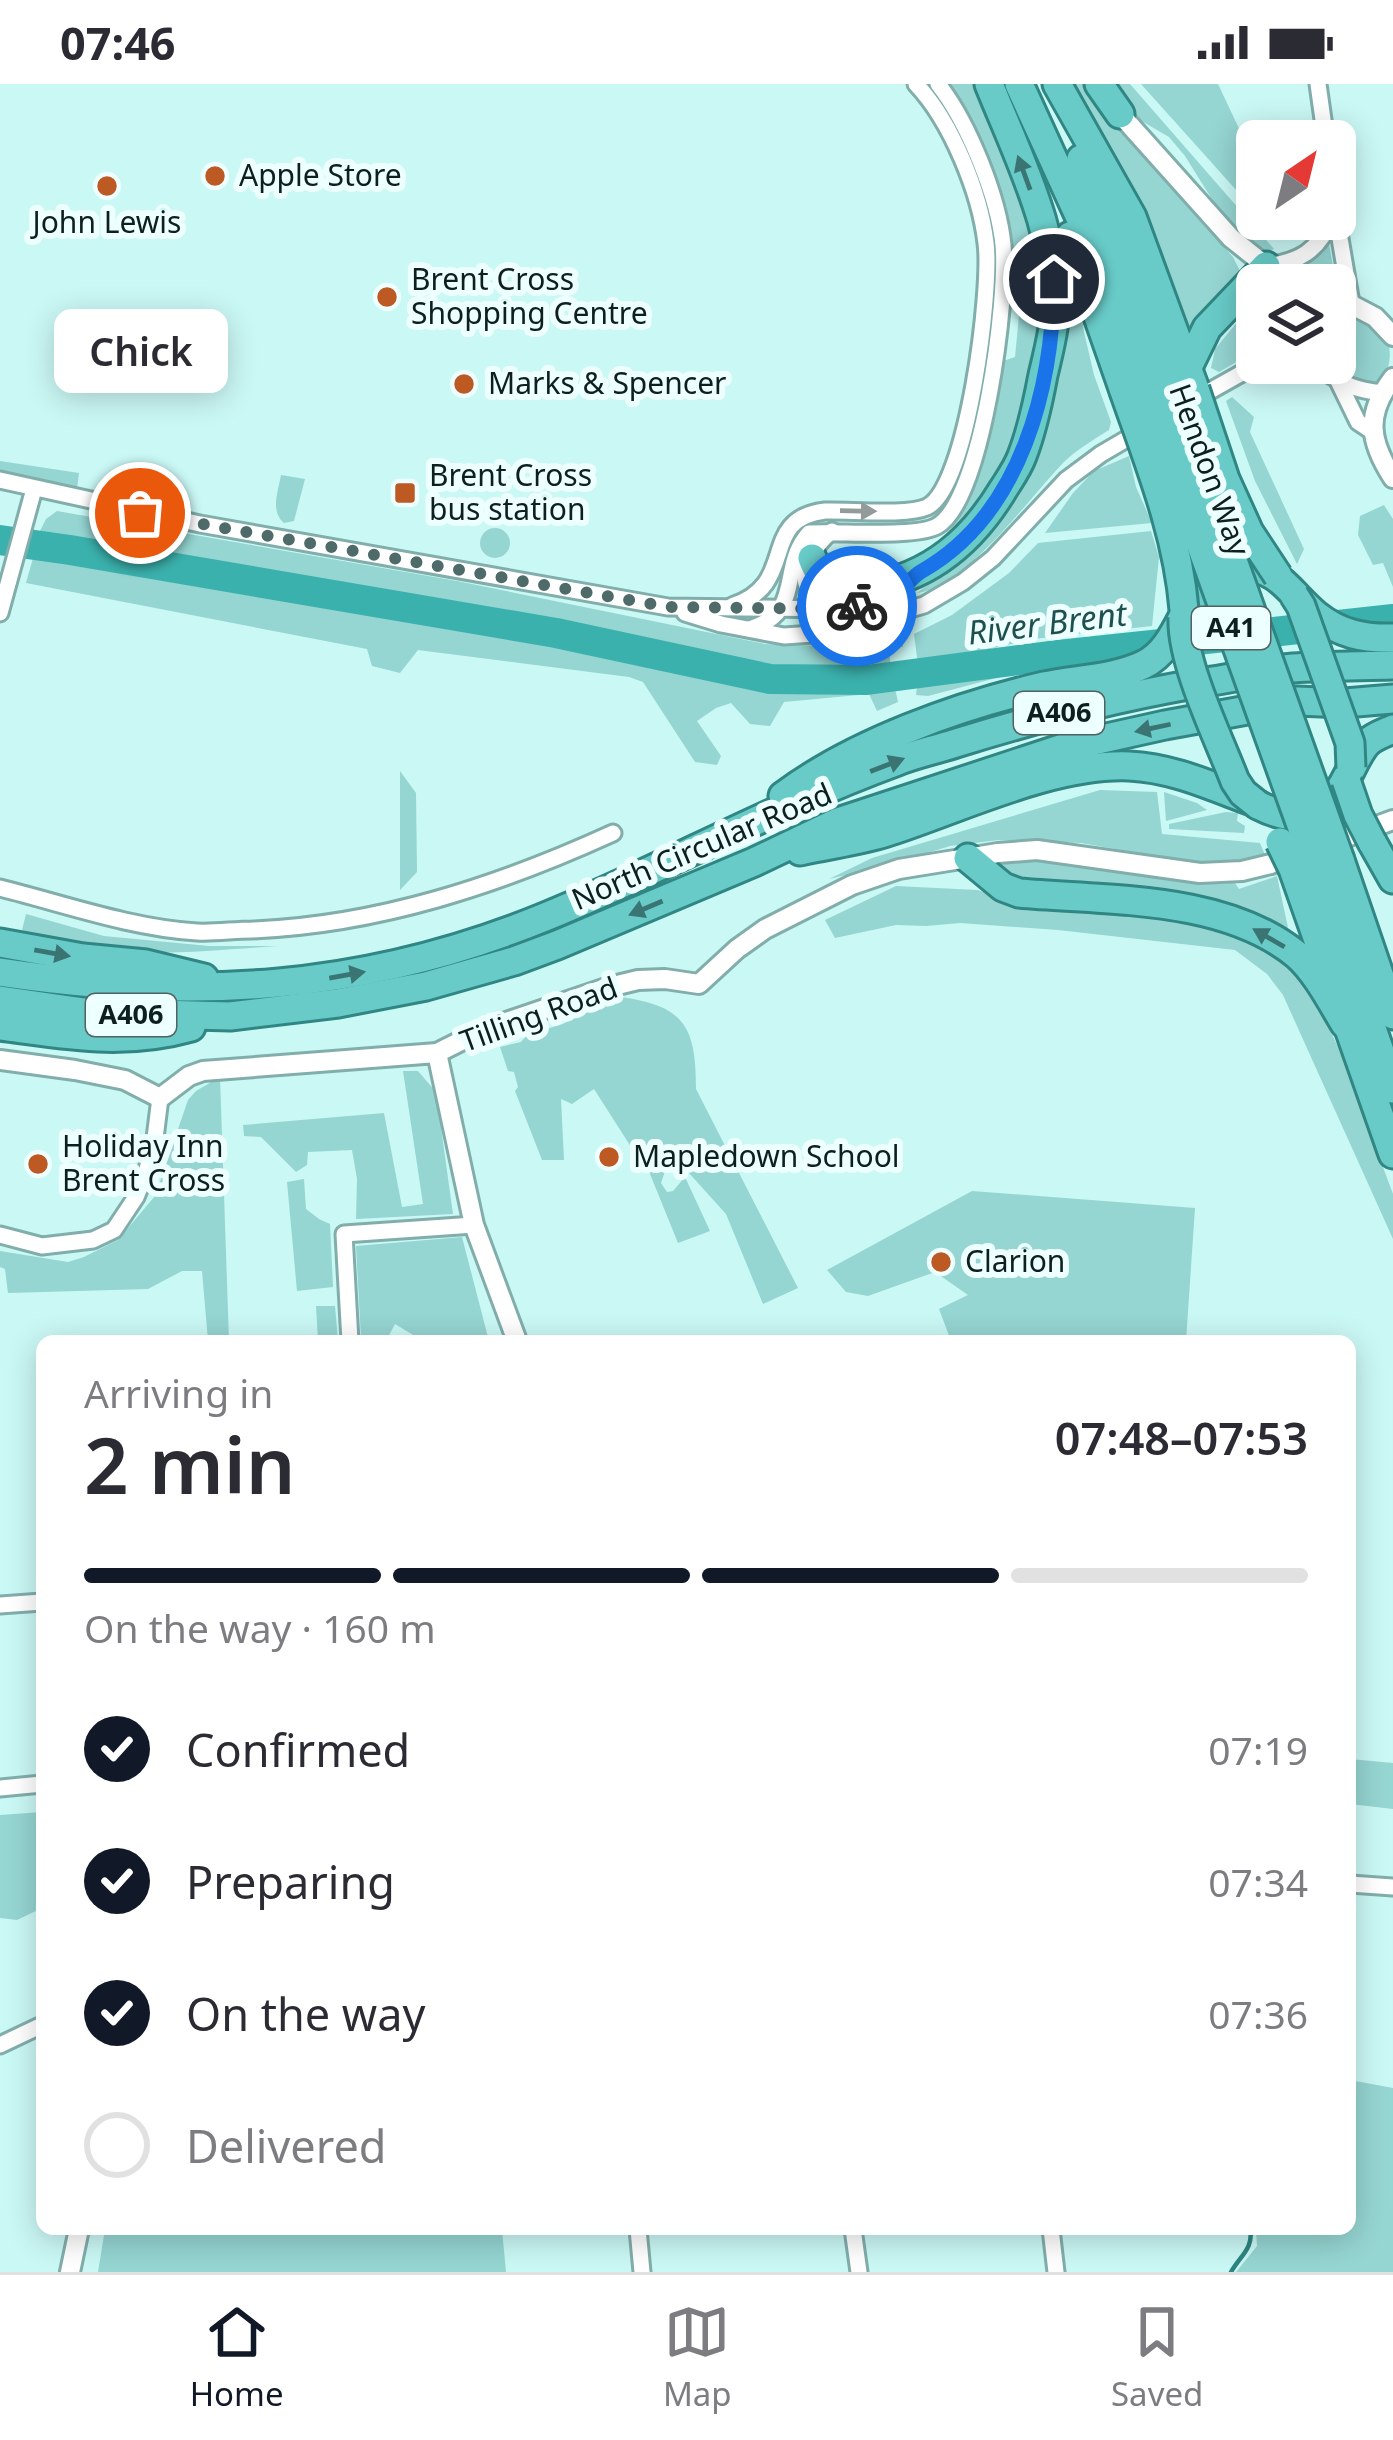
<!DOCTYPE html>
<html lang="en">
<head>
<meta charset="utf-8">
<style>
	:root { --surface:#fff; --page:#f7f7f7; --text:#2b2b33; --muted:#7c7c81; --line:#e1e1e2; --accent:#111827 }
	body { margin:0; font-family:"Noto Sans",sans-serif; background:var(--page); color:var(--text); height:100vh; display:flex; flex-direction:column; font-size:45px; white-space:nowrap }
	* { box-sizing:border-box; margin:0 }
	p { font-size:39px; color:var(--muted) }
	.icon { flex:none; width:66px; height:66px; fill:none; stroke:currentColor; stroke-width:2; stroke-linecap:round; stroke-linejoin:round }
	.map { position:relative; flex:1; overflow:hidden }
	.sheet { position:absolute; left:36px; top:1251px; width:1320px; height:900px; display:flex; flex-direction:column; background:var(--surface); border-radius:18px; box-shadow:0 6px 30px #0003 }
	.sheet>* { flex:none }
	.needle { width:78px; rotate:35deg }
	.buttons { position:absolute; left:1236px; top:36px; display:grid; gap:24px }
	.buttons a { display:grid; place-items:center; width:120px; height:120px; border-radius:18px; background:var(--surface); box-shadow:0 6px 30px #0003; font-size:60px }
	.pin { position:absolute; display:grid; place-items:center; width:102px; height:102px; color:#fff; margin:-51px; border:6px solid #fff; border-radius:50%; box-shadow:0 3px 12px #0007 }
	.courier { position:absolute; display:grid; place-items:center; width:120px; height:120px; margin:-60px; border:9px solid #1a73e8; border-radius:50%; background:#fff; color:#222; box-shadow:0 3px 15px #0007 }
	.bubble { position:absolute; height:84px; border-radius:18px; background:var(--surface); box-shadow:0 6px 30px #0003; font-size:39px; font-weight:600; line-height:84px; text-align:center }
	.headline em { font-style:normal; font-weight:600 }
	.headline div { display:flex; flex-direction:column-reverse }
	.headline { display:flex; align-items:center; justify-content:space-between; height:204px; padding:0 48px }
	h1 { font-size:78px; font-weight:600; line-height:90px }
	.bar { display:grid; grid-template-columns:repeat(4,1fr); gap:18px 12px; align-content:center; height:144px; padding:0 48px }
	.bar i { height:15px; border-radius:9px; background:var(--line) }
	.bar .selected { background:var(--accent) }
	.bar p { grid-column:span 4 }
	ol { padding:0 48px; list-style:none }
	li { display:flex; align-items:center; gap:36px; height:132px }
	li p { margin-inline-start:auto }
	li .icon { padding:12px; border-radius:50%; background:var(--accent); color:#fff; stroke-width:4 }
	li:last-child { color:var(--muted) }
	li i { width:66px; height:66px; border:6px solid var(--line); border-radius:50% }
	.status { display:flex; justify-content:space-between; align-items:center; height:84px; padding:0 60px; background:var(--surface); direction:ltr }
	.status svg { height:33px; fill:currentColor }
	.tab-bar { display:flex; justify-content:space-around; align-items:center; height:168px; border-top:3px solid var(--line); background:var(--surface); font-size:33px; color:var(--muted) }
	.tab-bar a { display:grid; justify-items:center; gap:6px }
	.tab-bar .selected { color:var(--accent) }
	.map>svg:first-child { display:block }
	.green { fill:#95d5d2 }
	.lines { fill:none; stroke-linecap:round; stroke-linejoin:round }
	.stream { stroke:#2d8582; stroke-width:4.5 }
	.river { stroke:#3bb1ad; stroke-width:30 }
	.minor-casing { stroke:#81aeab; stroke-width:21 }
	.tertiary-casing { stroke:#81aeab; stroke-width:24 }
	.trunk-casing { stroke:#308683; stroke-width:33 }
	.minor { stroke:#fff; stroke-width:15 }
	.tertiary { stroke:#fff; stroke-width:18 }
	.trunk { stroke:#68cbc8; stroke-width:27 }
	.trunk-bridge-casing { stroke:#308683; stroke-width:33; stroke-linecap:butt }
	.trunk-bridge { stroke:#68cbc8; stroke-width:27 }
	.oneway { fill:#3a7573 }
	.oneway2 { fill:#929a9a }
	.done { stroke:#4f6b69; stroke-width:12; stroke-dasharray:0 21.6 }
	.route { stroke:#1a73e8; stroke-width:15 }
	.poi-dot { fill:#bd5922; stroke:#edfffe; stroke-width:4.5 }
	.labels { text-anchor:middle; stroke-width:12; stroke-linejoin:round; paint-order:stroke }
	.shield { fill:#edfffe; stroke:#506261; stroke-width:3 }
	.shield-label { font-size:27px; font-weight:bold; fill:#0d1f1e }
	.poi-label { font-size:30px; fill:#0d1f1e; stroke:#edfffe; text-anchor:start }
	.street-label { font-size:30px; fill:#0d1f1e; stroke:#edfffe }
	.water-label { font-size:33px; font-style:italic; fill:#1f504f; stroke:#edfffe }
</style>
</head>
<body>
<div class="status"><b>07:46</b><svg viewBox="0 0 49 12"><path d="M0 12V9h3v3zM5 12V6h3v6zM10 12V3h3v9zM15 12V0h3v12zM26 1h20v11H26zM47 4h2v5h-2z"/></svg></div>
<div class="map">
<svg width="1393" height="2188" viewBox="0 0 1393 2188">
	<rect width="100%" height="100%" fill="#caf8f5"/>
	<g class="green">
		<path d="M 947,0 L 978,0 L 1001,52 L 1049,190 L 1016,188 C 1008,120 986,56 947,0 Z"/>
		<polygon points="1075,0 1084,0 1105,29 1233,173 1242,191 1208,223 1188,252 1124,88"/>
		<polygon points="1113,0 1130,0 1274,165 1266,168 1243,151 1213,117 1185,72 1169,53 1138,35"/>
		<polygon points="1141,0 1218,0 1243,53 1252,90 1257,93 1255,127"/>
		<path d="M 1046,134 L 1077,205 L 1084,248 L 1094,291 L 1111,338 L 1109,346 C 1093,356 1076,366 1063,379 C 1030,413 964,505 917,509 L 966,470 L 1042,334 Z"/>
		<polygon points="1329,160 1336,198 1300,183 1319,171"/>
		<polygon points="1022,200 1049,200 1048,232 1037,291 1023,342 964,447 907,483 885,492 841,498 841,493 906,480 948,450 976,398 997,325 1003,277 1015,273"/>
		<polygon points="1257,214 1257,266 1219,288 1211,284 1215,265"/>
		<path d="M 1335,223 L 1362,237 L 1389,263 C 1393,283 1382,306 1358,298 C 1348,294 1341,286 1334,279 Z"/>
		<polygon points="1232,313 1254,333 1250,348 1304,465 1297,480 1255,397 1226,317"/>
		<polygon points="1129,372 1136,403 1152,439 1045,449 1073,409 1094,387"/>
		<polygon points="0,377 79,389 77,405 46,399 0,386"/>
		<path d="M 281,391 L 305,395 L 294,437 L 284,439 C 270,427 278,408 281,391 Z"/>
		<polygon points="1384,421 1393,435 1393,503 1383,479 1373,481 1358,451 1360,432"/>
		<polygon points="57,427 457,497 765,560 851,563 902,551 903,563 889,564 891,587 771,590 516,533 143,474 38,451 46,435"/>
		<circle cx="495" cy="459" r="15"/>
		<polygon points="1151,447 1159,473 1152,542 1033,555 918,581 914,550 952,531 1009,489 1038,459"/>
		<polygon points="33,474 80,478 556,557 768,601 893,595 898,618 877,627 869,610 784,618 770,642 750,640 731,619 716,624 697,637 721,672 717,681 695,678 643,598 629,593 418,566 400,589 372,582 367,565 26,499"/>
		<polygon points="966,590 1000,593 928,612 916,611 918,593"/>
		<polygon points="400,687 416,709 417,788 400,806"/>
		<polygon points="1100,706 1157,708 1162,750 1260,759 1265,771 1223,779 1197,779 1081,759 999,756 950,762 892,780 829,795 872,774"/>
		<polygon points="1164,708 1197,719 1207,726 1166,737"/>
		<polygon points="1226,728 1238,729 1237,737 1245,742 1244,749 1169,745 1169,740"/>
		<polygon points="1038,775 1102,782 1196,800 1235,799 1239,805 1277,792 1291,858 1018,802 983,779"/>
		<polygon points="896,802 977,806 1013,816 1216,837 1286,872 1312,909 1339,965 1393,1110 1393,1155 1283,911 1267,890 1235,866 1058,846 960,839 926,842 896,841 835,854 825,836"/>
		<path d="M 26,830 L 104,852 L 209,862 L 278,862 C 216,866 138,875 78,862 C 59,858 41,852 22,846 Z"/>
		<path d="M 621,913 C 685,922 696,943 696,1005 L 798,1204 L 763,1220 L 726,1130 L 669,1067 L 652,1073 L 633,1066 L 594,1005 L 572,1020 L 561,1015 L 564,1076 L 542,1076 L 515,1007 L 518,1003 L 514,988 L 508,987 L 500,963 L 521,958 L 527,951 L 563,940 L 595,922 Z"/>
		<polygon points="403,987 418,987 436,1008 453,1130 356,1135 357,1095 352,1066 308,1068 307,1081 296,1088 261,1053 244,1052 243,1041 384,1029 402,1123 423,1120"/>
		<polygon points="220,993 229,1257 208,1257 202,1187 182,1187 148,1205 8,1209 5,1185 0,1183 0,1167 68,1178 84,1173 118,1156 155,1112 188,1016 196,1007"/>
		<polygon points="657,1082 665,1087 661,1099 667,1108 673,1107 685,1093 710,1147 678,1159 648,1085"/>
		<polygon points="304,1095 306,1125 319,1135 330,1140 333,1203 297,1207 287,1098"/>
		<polygon points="972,1107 1195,1124 1186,1257 951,1257 939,1225 968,1211 935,1188 868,1212 846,1208 827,1186"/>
		<polygon points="462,1153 489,1257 423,1257 395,1240 386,1257 361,1254 356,1162"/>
		<polygon points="316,1222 335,1222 338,1257 318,1257"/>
		<polygon points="1350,1675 1393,1679 1393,1725 1350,1720"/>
		<polygon points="42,1728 42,1824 17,1836 0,1834 0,1731"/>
		<polygon points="1350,1996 1393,2004 1393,2188 1236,2188 1257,2162 1256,2145 1350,2145"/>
		<polygon points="105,2145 502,2145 506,2188 98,2188"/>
	</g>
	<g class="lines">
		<path class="stream" d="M 1231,2188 C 1240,2172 1254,2164 1250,2145"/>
		<polyline class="river" points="0,456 70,466 556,549 770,595 867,596 1049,572 1393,535"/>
		<defs>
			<g id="minor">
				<polyline points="1318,0 1326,57"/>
				<polyline points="1335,125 1351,219"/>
				<path d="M 1266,182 C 1299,178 1319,167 1331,135"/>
				<path d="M 1310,279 C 1342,297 1343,304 1382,309"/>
				<polyline points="1339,299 1358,338 1373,348"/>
				<polyline points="1194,316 1242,289 1266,279"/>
				<polyline points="0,396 200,440 668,523 838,525 862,538"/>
				<path d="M 732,522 C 800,500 757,435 825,427 C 849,426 907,432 927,423 C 968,403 992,203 986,159 C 980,108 951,37 916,0"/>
				<path d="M 829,525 C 821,519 811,512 807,502 C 799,483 818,458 832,447"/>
				<polyline points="0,529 34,405"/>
				<polyline points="685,529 721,540 784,552 828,549 924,521 963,498 993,474 1066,396 1101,370 1142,346"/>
				<path d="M 750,545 C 805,528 778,483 809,449 C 837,447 916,454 937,442 C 983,416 1008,212 1003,161 C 998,112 968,38 938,0"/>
				<path d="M 0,804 C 64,820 131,844 197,848 C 215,849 234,846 252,846 C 378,841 499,801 613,749"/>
				<polyline points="0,1151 42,1162 93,1156 114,1146 136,1113 146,1089 155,1054 160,1014"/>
				<polyline points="350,1257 344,1150 474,1141"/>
				<polyline points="0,1521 42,1518"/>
				<polyline points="0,1704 42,1700"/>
				<polyline points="1350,1800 1393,1803"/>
				<polyline points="0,1961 42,1941"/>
				<polyline points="638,2145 642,2188"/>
				<polyline points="853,2145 859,2188"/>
				<polyline points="1051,2145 1056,2188"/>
			</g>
			<g id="tertiary">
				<polyline points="1120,30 1231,154 1266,182 1309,201"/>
				<polyline points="1335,212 1375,233 1393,252"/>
				<path d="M 1393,294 C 1365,330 1369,357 1393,394"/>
				<polyline points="1344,754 1393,736"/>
				<polyline points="437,969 474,1141 517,1257"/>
				<polyline points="0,976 75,986 125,996 160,1014 189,992 203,987 437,969 483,946 609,903 638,896 665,895 699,900 737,865 765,845 852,801 899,785 998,769 1037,766 1200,789 1242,787 1271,780"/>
				<polyline points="70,2188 79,2145"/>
			</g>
			<g id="trunk">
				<polyline points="1019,0 1086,147 1145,305"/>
				<polyline points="1057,0 1132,133 1195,305"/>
				<polyline points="1099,0 1120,30"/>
				<polyline points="1081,75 1111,142 1171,303"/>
				<polyline points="1070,152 1124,307"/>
				<polyline points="1188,283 1207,244 1266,182"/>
				<path d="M 812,474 C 823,505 838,507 869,503 C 931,493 973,456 1004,404 C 1011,393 1018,383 1022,372 C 1032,346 1038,318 1043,291 C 1047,274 1052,255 1054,237 C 1061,155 1019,75 989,0"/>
				<polyline points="838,525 861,521 885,513"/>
				<path d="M 783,712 C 854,659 958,622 1044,602 C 1077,595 1113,595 1143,581 C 1189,559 1183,484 1242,483 C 1280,483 1290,510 1316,531 C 1340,550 1364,555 1393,554"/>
				<path d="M 1258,721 C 1297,741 1326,735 1347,693 C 1353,682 1358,669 1367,659 C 1374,652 1384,649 1393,645"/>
				<polyline points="1372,758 1393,795"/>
				<path d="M 800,767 C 830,760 861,757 890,747 C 961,724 1053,679 1129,682 C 1173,684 1211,702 1252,717"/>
				<path d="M 968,774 L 1003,803 L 1019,809 C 1108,817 1224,811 1297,871 C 1317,889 1331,917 1345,940"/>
				<polyline points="1340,776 1393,931"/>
				<polyline points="1316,783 1393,1005"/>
				<polyline points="1293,785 1393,1070"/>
				<polyline points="0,859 83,874 146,880 204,894"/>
				<path d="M 0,888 C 192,917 364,907 545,833 C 663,785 775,722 895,678 C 914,670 935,666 956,659 C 1040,633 1124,611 1212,597 C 1239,593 1266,586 1293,584 C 1326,582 1360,582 1393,581"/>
				<polyline points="0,916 84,928 230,932 338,919 426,902 514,877 557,861 754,778 838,738 1066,663 1165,641 1297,617 1345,619 1393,615"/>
				<path d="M 0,942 C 68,951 123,962 191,943"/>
			</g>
		</defs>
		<use href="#minor" class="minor-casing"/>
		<use href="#tertiary" class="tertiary-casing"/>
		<use href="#trunk" class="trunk-casing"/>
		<use href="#minor" class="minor"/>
		<use href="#tertiary" class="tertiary"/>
		<use href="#trunk" class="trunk"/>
		<defs>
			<g id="trunk-bridge">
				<polyline points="1171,303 1340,776"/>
				<polyline points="1145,305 1316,783"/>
				<polyline points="1195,305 1225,395 1249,448 1278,492"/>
				<path d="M 1124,307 C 1149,379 1178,450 1184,526"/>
				<polyline points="1294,511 1301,522 1350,659 1351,684"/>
				<path d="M 1183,534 C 1181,578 1219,655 1235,697 L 1243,709 L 1258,721"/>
				<polyline points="1346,696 1358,731 1372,758"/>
				<polyline points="1280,758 1293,785"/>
			</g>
		</defs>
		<use href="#trunk-bridge" class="trunk-bridge-casing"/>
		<use href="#trunk-bridge" class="trunk-bridge"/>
	</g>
	<defs><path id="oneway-solid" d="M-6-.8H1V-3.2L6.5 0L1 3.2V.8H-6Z" transform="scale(3)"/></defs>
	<g class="oneway">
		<use href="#oneway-solid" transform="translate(1024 89) rotate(-110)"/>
		<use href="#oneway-solid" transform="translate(1153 644) rotate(168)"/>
		<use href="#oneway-solid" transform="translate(887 681) rotate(-21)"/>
		<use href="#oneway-solid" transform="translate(646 824) rotate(157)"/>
		<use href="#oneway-solid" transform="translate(1269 854) rotate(-150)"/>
		<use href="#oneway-solid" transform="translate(52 869) rotate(10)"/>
		<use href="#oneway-solid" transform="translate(347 891) rotate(-10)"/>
	</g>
	<use class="oneway2" href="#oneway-solid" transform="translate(858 427) rotate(1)"/>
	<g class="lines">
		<polyline class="done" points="140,429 668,523 838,525 857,522"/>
		<path class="route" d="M 857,522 C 871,518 889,514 901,505 C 908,500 913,492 922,487 C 1022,430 1053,303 1054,195"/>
	</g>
	<g class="poi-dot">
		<circle cx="215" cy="92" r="12"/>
		<circle cx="107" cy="102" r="12"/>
		<circle cx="387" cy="213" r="12"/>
		<circle cx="464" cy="300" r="12"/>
		<rect x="393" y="397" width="24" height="24" rx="6"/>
		<circle cx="609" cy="1073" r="12"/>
		<circle cx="38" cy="1080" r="12"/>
		<circle cx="941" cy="1178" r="12"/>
	</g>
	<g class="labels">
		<g class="shield">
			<rect x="1192" y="523" width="78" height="42" rx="9"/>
			<rect x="1014" y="608" width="90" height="42" rx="9"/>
			<rect x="86" y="910" width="90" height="42" rx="9"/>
		</g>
		<g class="shield-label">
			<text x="1231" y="553">A41</text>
			<text x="1059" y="638">A406</text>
			<text x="131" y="940">A406</text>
		</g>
		<g class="poi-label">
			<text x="239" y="102">Apple Store</text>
			<text x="107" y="149" text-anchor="middle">John Lewis</text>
			<text x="411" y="206">Brent Cross<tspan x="411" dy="34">Shopping Centre</tspan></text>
			<text x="488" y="310">Marks &amp; Spencer</text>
			<text x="429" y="402">Brent Cross<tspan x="429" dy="34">bus station</tspan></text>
			<text x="62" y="1073">Holiday Inn<tspan x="62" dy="34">Brent Cross</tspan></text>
			<text x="633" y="1083">Mapledown School</text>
			<text x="965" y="1188">Clarion</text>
		</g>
		<g class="street-label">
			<text transform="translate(1209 386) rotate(70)" y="10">Hendon Way</text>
			<text transform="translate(702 763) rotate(-23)" y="10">North Circular Road</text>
			<text transform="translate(539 931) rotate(-20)" y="10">Tilling Road</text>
		</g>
		<g class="water-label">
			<text transform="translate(1047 539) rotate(-7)" y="12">River Brent</text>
		</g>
	</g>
</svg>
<div class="buttons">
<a><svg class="needle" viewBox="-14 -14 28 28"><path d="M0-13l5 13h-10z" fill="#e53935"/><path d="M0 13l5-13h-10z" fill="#7c7c81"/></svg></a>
<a><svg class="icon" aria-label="layers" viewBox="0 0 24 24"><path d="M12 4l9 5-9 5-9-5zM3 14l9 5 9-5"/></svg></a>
</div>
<div class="pin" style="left:140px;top:429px;background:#ea580c"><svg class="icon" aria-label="bag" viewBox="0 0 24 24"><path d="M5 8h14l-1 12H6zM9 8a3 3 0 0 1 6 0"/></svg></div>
<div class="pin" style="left:1054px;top:195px;background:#1f2937"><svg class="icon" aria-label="home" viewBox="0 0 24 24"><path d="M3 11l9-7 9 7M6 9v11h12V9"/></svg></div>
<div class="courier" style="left:857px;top:522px"><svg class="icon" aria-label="bike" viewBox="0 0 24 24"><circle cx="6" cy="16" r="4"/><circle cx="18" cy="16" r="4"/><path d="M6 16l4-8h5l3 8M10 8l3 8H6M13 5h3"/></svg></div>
<div class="bubble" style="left:54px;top:225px;width:174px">Chick</div>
<section class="sheet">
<div class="headline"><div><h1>2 min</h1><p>Arriving in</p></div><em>07:48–07:53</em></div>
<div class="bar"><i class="selected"></i><i class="selected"></i><i class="selected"></i><i></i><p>On the way · 160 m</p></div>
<ol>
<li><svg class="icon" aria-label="check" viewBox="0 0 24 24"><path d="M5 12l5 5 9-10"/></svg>Confirmed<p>07:19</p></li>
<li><svg class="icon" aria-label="check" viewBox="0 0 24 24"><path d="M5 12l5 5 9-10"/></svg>Preparing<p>07:34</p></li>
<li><svg class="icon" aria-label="check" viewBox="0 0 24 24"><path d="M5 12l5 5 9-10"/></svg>On the way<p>07:36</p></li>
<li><i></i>Delivered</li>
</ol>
</section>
</div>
<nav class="tab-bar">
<a class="selected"><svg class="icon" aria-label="home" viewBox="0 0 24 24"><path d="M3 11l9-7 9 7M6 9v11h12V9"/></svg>Home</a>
<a><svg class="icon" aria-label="map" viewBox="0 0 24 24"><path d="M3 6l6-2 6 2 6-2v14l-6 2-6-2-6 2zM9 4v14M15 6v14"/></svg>Map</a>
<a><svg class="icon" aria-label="saved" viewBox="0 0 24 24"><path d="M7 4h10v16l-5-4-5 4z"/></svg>Saved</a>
</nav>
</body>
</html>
